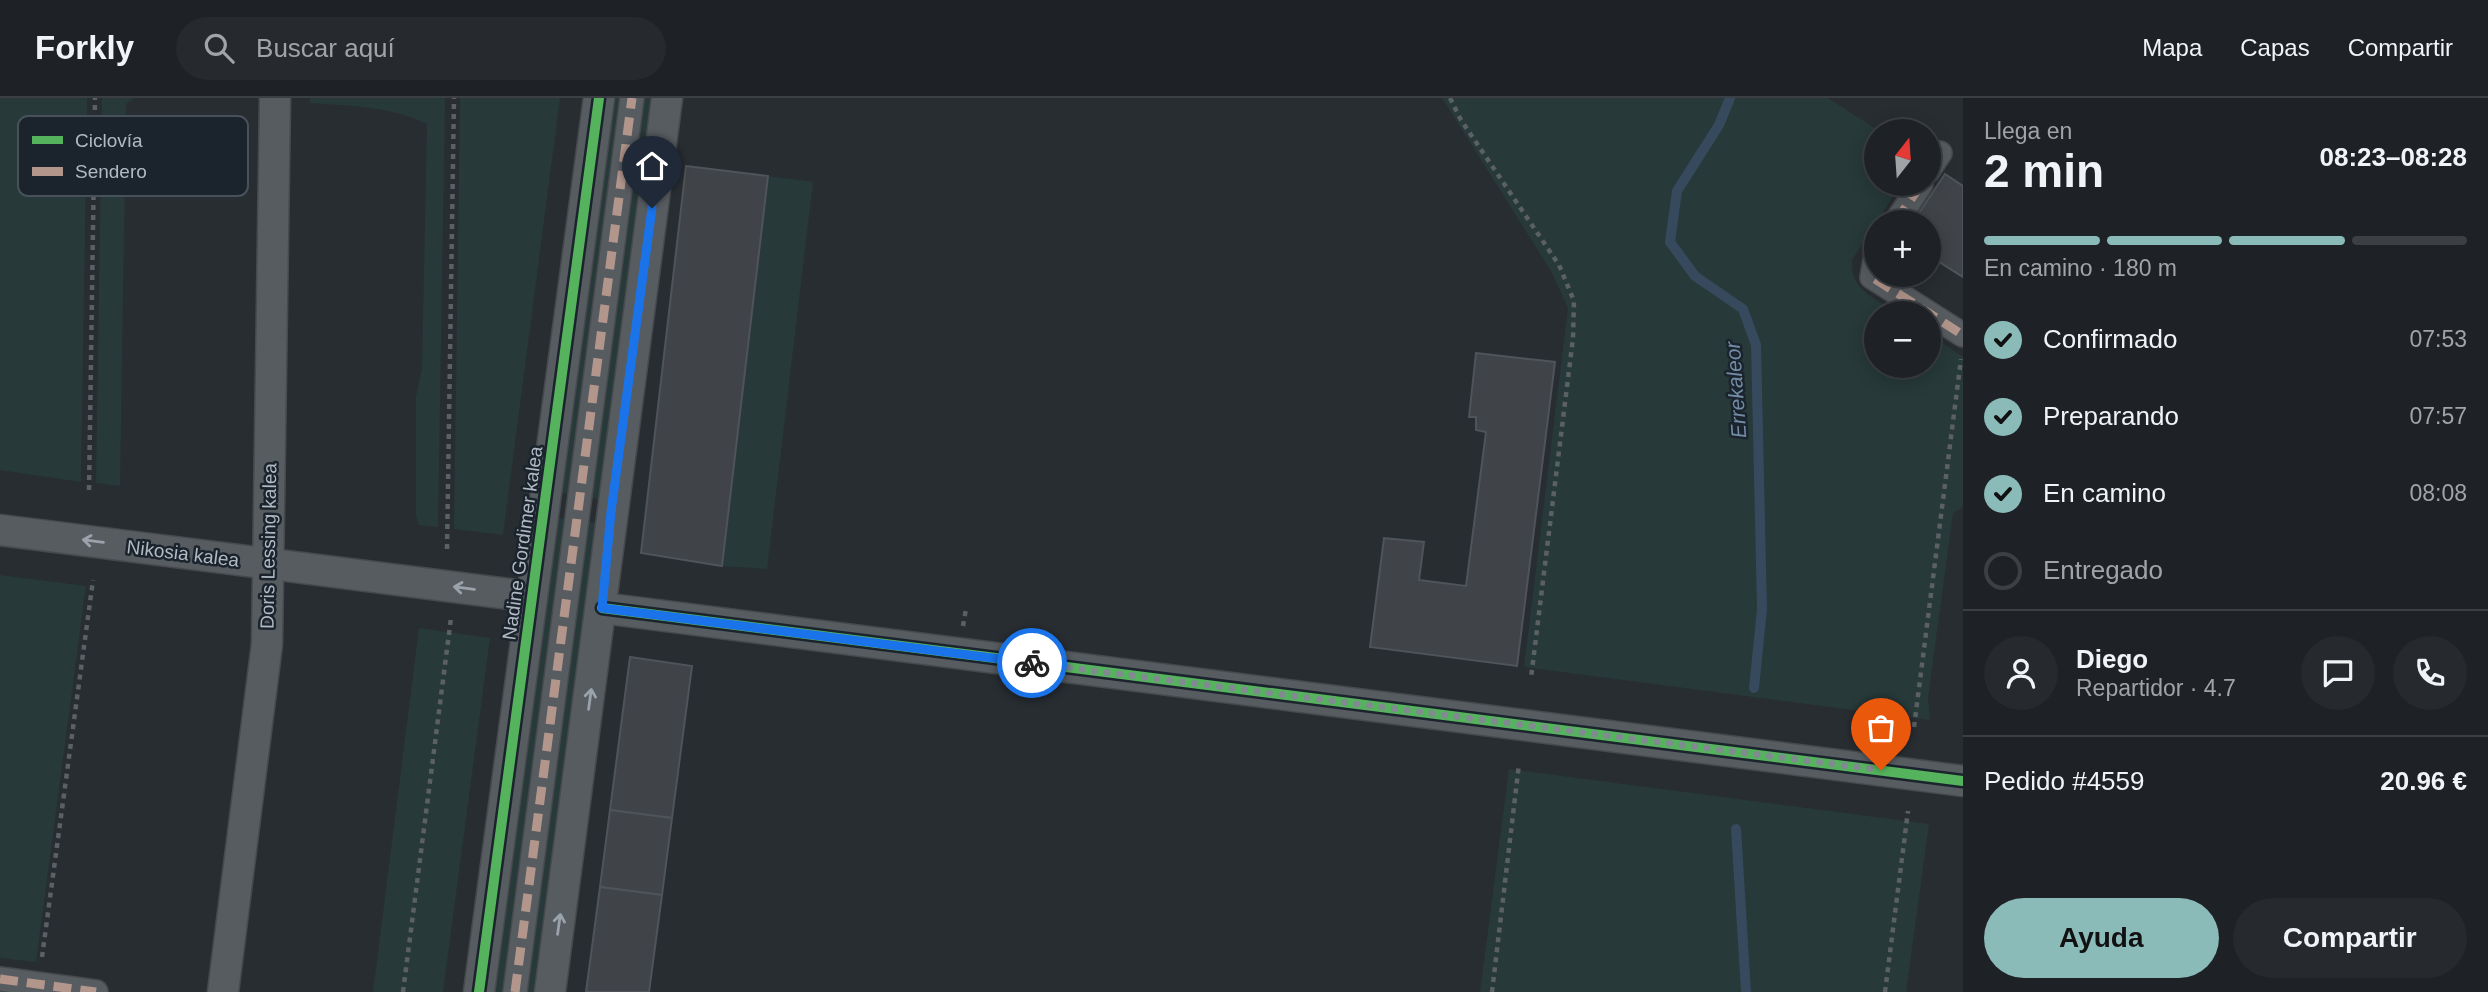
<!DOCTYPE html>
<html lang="es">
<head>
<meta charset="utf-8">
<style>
	:root { --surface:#1e2226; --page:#262a2e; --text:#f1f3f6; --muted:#a1a4a7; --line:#3c3f43; --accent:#8bbbb9 }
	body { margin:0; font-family:Arial,sans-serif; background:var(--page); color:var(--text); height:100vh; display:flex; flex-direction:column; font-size:26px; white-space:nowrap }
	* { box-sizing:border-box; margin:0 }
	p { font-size:23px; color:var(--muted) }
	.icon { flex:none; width:38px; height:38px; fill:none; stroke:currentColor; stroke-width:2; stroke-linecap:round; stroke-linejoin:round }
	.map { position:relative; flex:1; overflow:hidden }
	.sheet { display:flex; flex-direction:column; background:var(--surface); width:525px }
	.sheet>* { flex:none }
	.needle { width:46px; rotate:17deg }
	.tools { position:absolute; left:1864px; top:21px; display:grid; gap:14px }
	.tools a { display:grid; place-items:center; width:77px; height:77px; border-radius:50%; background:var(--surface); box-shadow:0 4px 18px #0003,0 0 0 2px var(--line); font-size:35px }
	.pin { position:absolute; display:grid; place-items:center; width:60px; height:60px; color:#fff; margin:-72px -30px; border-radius:50% 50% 50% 0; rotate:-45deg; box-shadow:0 0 7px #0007 }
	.pin .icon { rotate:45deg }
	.courier { position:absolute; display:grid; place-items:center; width:70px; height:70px; margin:-35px; border:5px solid #1a73e8; border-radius:50%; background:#fff; color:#222; box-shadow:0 2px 9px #0007 }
	.summary em { font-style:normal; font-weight:700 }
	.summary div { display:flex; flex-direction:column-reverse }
	.summary { display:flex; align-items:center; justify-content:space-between; height:119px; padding:0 21px }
	h1 { font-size:46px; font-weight:700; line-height:52px }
	.bar { display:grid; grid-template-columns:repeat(4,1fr); gap:10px 7px; align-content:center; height:84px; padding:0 21px }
	.bar i { height:9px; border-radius:5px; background:var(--line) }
	.bar .selected { background:var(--accent) }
	.bar p { grid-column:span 4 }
	.line { display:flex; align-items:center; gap:18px; padding:0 21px; border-top:2px solid var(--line) }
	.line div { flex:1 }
	.round { display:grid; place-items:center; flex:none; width:74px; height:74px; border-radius:37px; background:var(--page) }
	ol { padding:0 21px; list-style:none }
	li { display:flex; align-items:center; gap:21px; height:77px }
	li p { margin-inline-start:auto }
	li .icon { padding:7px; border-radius:50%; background:var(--accent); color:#111; stroke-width:4 }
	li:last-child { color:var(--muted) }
	li i { width:38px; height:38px; border:4px solid var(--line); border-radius:50% }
	.cta { display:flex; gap:14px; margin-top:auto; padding:14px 21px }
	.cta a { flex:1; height:80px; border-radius:42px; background:var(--accent); color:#111; font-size:28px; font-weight:700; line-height:80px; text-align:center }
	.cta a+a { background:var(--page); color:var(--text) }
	header { display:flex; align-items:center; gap:42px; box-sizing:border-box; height:98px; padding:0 35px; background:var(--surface); border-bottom:2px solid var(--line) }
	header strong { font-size:33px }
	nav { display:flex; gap:38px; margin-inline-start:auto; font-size:24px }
	.search { width:490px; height:63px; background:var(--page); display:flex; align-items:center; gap:18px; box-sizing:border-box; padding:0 24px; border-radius:38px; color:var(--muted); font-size:26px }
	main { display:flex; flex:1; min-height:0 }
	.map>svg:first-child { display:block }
	.green { fill:#273939 }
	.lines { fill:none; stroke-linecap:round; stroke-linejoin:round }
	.stream { stroke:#37495c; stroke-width:10 }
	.building { fill:#404449; stroke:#4f545a; stroke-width:2 }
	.pedestrian-casing { stroke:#46494d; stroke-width:26 }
	.minor-casing { stroke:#46494d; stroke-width:33 }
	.path { stroke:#5b6065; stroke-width:4.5; stroke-dasharray:5 5; stroke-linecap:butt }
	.pedestrian { stroke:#575c61; stroke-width:23 }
	.minor { stroke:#575c61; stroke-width:30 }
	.quiet { stroke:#b2968c; stroke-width:9; stroke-dasharray:18 9; stroke-linecap:butt }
	.cycleway-casing { stroke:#1b242d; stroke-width:15 }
	.cycleway { stroke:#56b35d; stroke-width:10 }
	.oneway { stroke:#9aa2ab }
	.done { stroke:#818991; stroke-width:7; stroke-dasharray:0 12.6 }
	.route { stroke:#1a73e8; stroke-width:9 }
	.labels { text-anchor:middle; stroke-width:5; stroke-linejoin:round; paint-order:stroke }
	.street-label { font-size:19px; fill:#b1bac4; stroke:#1b242d }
	.water-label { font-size:21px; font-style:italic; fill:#738ca6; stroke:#1b242d }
	.key { fill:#1b242d; stroke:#48515a; stroke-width:2 }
	.key-label { font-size:19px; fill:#b1bac4 }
</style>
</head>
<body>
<header>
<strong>Forkly</strong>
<div class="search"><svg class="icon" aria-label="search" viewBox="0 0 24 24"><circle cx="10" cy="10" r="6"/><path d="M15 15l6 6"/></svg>Buscar aquí</div>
<nav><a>Mapa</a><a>Capas</a><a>Compartir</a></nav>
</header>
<main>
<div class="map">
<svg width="1963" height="894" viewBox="0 0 1963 894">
	<rect width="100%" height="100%" fill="#282d32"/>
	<g class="green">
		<polygon points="0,0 87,0 81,384 0,372"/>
		<polygon points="102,0 134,0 126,6 120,388 96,385"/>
		<path d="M 310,0 L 445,0 L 438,429 L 419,427 L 416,418 L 416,298 L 422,270 L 427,26 C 390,8 350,8 310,5 Z"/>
		<polygon points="460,0 560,0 503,437 454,431"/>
		<polygon points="608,0 622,0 570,396 557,395"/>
		<polygon points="643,0 656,0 604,401 591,400"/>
		<path d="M 1442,0 L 1828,0 L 1879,33 L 1876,33 L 1876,86 L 1901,86 L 1852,162 C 1850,192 1875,200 1897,215 L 1876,215 L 1876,268 L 1928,268 L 1929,236 L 1963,259 L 1963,409 L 1953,415 L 1928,600 L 1930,622 L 1524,569 L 1568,210 L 1551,173 Z"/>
		<polygon points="768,78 813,84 767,471 722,468"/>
		<polygon points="554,419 567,421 505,894 491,894"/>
		<polygon points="587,424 600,425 538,894 524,894"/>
		<polygon points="0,477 86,488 36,864 0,860"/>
		<polygon points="419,530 490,540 443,894 373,894"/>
		<polygon points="1509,671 1929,726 1906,894 1480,894"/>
	</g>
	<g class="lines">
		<g class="stream">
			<polyline points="1730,0 1719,27 1677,93 1670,144 1695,178 1743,211 1756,247 1762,511 1754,590"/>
			<polyline points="1736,731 1746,894"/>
		</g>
	</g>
	<g class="building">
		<polygon points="686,68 768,78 722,468 641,455"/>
		<polygon points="1945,76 1963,88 1963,179 1928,157 1928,124 1913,124"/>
		<polygon points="1476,255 1555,264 1517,568 1370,549 1384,440 1424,444 1419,482 1466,488 1486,334 1476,332 1476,319 1469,319"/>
		<polygon points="630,559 692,568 672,720 610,712"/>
		<polygon points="610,712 672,720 662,797 600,789"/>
		<polygon points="600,789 662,797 649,894 586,894"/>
	</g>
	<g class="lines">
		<defs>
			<g id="pedestrian">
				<polyline points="1928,73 1940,55"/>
				<polyline points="1896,124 1921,86"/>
				<polyline points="1876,156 1872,179 1963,237"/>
				<polyline points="0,881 96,894"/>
				<polyline points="515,894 632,0"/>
			</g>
			<g id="minor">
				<polyline points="0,432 532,499"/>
				<polyline points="602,510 1963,683"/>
				<polyline points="223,894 267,546 275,0"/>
				<polyline points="479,894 599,0"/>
				<polyline points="550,894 667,0"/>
			</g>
		</defs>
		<use href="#pedestrian" class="pedestrian-casing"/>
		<use href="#minor" class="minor-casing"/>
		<g class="path">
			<polyline points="1450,0 1461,22 1559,167 1574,203 1573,240 1531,580"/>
			<polyline points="89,392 95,0"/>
			<polyline points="447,451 454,0"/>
			<polyline points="963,528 966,511"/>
			<polyline points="1914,629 1961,261"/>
			<polyline points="42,859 93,482"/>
			<polyline points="403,894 451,520"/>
			<polyline points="1492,894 1519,666"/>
			<polyline points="1885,894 1908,713"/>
		</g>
		<use href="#pedestrian" class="pedestrian"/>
		<use href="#minor" class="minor"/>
		<g class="quiet">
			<polyline points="1928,73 1940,55"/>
			<polyline points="1896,124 1921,86"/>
			<polyline points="1876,156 1872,179 1963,237"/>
			<polyline points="0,881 96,894"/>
			<polyline points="515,894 632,0"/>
		</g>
		<defs>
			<g id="cycleway">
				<polyline points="602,510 1963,683"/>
				<polyline points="479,894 599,0"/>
			</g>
		</defs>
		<use href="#cycleway" class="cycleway-casing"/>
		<use href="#cycleway" class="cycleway"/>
	</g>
	<defs><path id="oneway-shaft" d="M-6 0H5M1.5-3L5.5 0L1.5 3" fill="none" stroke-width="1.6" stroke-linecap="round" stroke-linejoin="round" transform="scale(1.75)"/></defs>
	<g class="oneway">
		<use href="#oneway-shaft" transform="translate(93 443) rotate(-173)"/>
		<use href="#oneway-shaft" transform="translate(464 490) rotate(-173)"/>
		<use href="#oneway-shaft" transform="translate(590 601) rotate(-82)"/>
		<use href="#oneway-shaft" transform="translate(559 826) rotate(-82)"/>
	</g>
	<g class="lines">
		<polyline class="done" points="1032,565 1881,672"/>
		<polyline class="route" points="652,110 611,414 602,510 1032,565"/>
	</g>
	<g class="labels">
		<g class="street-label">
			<text transform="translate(522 445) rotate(-82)" y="7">Nadine Gordimer kalea</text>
			<text transform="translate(268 448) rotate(-89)" y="7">Doris Lessing kalea</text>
			<text transform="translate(183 455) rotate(7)" y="7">Nikosia kalea</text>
		</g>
		<g class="water-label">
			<text transform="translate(1736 292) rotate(-94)" y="7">Errekaleor</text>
		</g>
	</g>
	<rect x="18" y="18" width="230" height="80" rx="10" class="key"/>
	<rect x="32" y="38" width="31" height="8" fill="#56b35d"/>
	<rect x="32" y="69" width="31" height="9" fill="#b2968c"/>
	<g class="key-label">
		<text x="75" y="49">Ciclovía</text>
		<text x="75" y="80">Sendero</text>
	</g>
</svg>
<div class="tools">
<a><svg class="needle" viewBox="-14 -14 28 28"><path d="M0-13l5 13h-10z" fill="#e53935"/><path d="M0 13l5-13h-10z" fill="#a1a4a7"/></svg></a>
<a>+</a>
<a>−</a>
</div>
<div class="pin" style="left:1881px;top:672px;background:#ea580c"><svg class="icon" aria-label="bag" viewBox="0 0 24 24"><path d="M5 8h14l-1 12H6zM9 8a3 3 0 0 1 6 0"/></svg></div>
<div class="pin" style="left:652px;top:110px;background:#1f2937"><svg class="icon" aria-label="home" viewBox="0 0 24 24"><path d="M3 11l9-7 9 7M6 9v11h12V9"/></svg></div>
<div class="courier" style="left:1032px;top:565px"><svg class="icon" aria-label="bike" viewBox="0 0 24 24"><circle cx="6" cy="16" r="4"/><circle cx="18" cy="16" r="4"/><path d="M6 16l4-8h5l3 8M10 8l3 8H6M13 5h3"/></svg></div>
</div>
<section class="sheet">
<div class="summary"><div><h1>2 min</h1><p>Llega en</p></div><em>08:23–08:28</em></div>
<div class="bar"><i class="selected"></i><i class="selected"></i><i class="selected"></i><i></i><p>En camino · 180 m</p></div>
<ol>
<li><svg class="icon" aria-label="check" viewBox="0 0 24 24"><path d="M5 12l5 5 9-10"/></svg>Confirmado<p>07:53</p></li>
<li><svg class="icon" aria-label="check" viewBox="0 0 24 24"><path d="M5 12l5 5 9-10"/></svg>Preparando<p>07:57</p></li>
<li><svg class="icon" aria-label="check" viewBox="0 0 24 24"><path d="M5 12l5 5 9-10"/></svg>En camino<p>08:08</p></li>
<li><i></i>Entregado</li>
</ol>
<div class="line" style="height:126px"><a class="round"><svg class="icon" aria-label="person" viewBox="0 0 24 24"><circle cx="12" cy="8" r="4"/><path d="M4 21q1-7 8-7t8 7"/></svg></a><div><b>Diego</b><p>Repartidor · 4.7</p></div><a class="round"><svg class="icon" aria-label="chat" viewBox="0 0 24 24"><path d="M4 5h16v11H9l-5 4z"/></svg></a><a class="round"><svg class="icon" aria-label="phone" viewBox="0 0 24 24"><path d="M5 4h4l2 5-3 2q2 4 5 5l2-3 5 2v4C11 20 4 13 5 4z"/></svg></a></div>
<div class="line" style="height:91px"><div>Pedido #4559</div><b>20.96 €</b></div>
<div class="cta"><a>Ayuda</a><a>Compartir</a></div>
</section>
</main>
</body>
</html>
